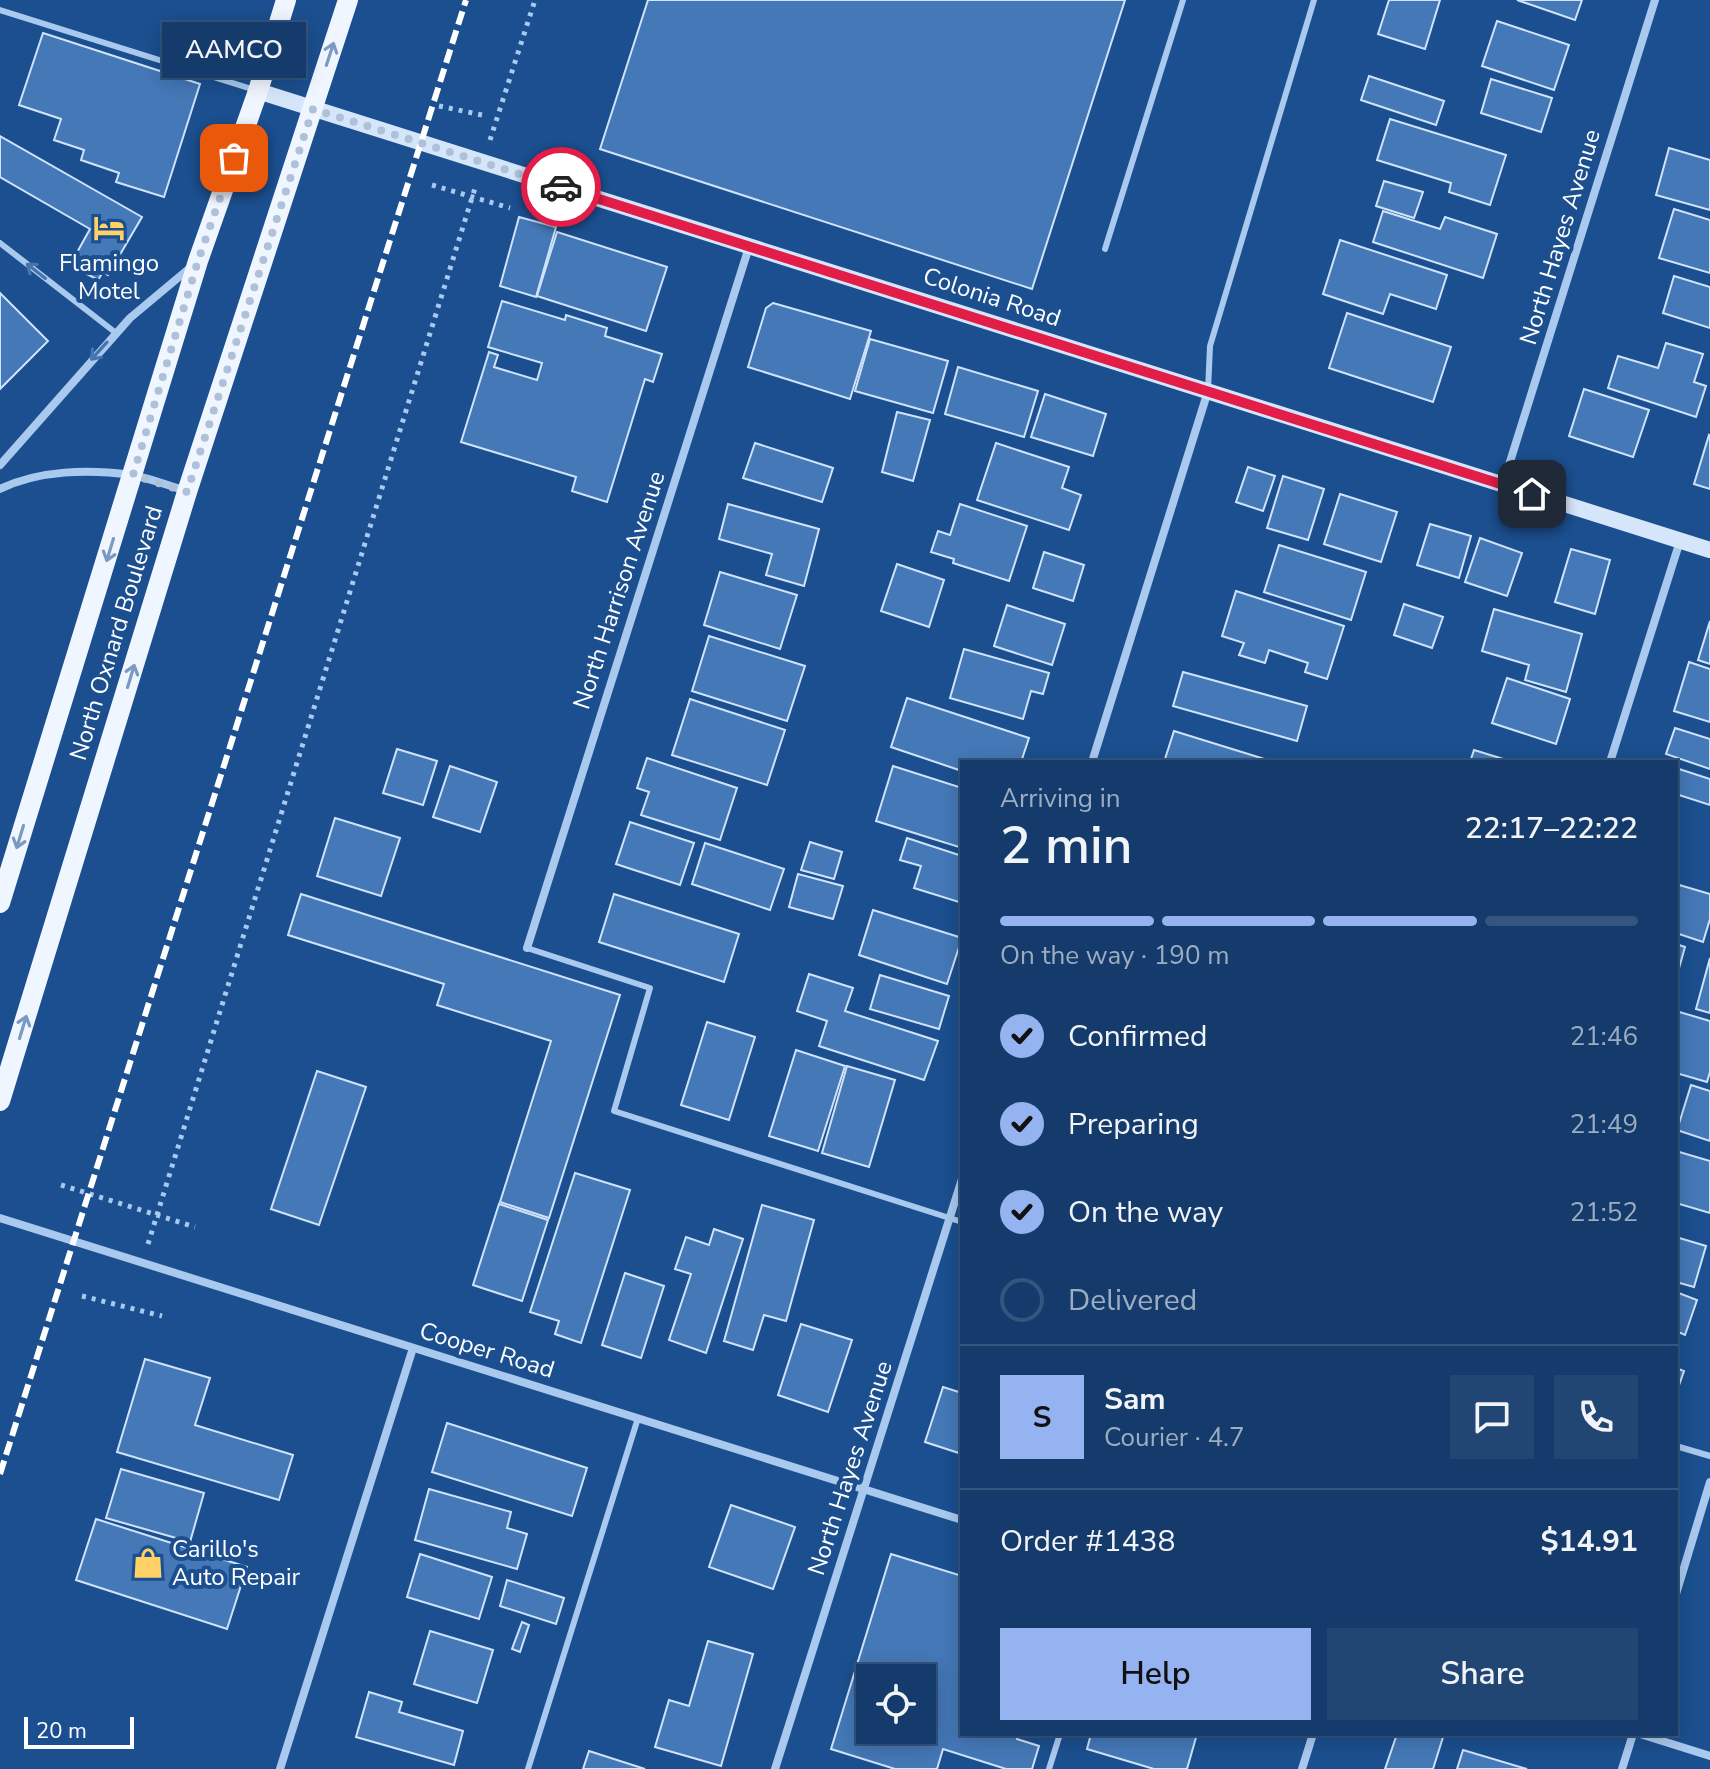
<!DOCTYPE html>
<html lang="en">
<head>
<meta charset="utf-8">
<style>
	:root { --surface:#143b6b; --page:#214673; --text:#f1f3f6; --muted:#9dadc1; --line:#33557e; --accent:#95b2f1 }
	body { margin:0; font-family:"Nunito Sans",sans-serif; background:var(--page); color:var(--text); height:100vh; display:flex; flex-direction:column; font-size:30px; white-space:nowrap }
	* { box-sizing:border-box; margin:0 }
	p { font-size:26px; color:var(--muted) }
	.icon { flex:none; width:44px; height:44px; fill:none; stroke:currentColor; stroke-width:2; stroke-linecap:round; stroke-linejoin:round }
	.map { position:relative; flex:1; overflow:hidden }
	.details { position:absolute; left:960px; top:760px; width:718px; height:976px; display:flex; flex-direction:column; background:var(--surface); border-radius:0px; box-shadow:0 4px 20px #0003,0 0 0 2px var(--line) }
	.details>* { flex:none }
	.tools { position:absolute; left:856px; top:1664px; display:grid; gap:16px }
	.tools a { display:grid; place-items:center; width:80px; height:80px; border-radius:0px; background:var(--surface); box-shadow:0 4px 20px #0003,0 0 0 2px var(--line); font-size:40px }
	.scale { position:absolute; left:24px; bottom:20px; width:110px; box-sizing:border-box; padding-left:8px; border:4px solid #fff; border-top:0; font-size:22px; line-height:28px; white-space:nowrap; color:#fff; -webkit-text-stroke:6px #1b4f8f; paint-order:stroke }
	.pin { position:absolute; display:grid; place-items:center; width:68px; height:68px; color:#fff; margin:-34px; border-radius:16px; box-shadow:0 4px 12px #0006 }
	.courier { position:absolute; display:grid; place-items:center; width:80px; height:80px; margin:-40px; border:6px solid #e11d48; border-radius:50%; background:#fff; color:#222; box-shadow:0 2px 10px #0007 }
	.bubble { position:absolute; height:56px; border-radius:0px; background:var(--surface); box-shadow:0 4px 20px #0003,0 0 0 2px var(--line); font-size:26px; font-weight:600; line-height:56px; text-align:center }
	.head em { font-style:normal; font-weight:600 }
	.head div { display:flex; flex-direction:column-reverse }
	.head { display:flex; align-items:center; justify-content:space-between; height:136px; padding:0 40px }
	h1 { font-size:52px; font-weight:600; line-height:60px }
	.bar { display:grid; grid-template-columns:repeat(4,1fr); gap:12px 8px; align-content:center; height:96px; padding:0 40px }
	.bar i { height:10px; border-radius:6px; background:var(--line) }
	.bar .selected { background:var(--accent) }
	.bar p { grid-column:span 4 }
	.line { display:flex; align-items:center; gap:20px; padding:0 40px; border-top:2px solid var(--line) }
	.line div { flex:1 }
	.round { display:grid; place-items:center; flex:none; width:84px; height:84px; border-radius:0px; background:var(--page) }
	ol { padding:0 40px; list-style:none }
	li { display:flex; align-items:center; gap:24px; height:88px }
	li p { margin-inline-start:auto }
	li .icon { padding:8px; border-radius:50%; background:var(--accent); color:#111; stroke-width:4 }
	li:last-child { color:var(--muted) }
	li i { width:44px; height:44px; border:4px solid var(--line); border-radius:50% }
	.button { display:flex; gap:16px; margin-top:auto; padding:16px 40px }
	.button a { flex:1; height:92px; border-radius:0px; background:var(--accent); color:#111; font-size:32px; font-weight:600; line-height:92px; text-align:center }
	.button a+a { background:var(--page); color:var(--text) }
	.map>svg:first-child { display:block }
	.building { fill:#4478b7; stroke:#cfe3fa; stroke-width:2; fill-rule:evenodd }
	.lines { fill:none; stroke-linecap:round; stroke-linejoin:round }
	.path { stroke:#a9c9ee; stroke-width:5; stroke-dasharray:4 6; stroke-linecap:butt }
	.lane { stroke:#a9c9ee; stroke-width:6 }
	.street { stroke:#a9c9ee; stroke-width:8 }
	.secondary { stroke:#d6e6fa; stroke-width:16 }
	.primary { stroke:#f0f6ff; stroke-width:20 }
	.rail { stroke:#fff; stroke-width:6; stroke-dasharray:14 6; stroke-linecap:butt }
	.oneway { stroke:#7b9ac1 }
	.oneway2 { stroke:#4674ac }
	.done { stroke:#afc1d8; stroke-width:8; stroke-dasharray:0 14.4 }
	.route { stroke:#e11d48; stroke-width:10 }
	.labels { text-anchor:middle; stroke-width:8; stroke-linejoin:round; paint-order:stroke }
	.street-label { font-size:24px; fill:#fff; stroke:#1b4f8f }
	.poi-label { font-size:24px; fill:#fff; stroke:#1b4f8f }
</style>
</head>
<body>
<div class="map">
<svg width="1710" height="1769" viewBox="0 0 1710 1769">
	<rect width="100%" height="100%" fill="#1b4f8f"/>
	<g class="building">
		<polygon points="648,0 1125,0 1032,289 600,149"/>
		<polygon points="1389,0 1440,0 1425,49 1378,34"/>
		<polygon points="1517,0 1582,0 1575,20"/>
		<polygon points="1497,21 1569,45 1554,90 1482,66"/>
		<polygon points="43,33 200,84 164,197 116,182 119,173 81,160 84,150 54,140 61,119 19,105"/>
		<polygon points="1369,76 1444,101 1436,125 1361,100"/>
		<polygon points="1491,79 1552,98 1541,132 1481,113"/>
		<polygon points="1390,119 1506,155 1490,205 1449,192 1451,183 1377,160"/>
		<polygon points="0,136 142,217 108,275 103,272 98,280 70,265 90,229 0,177"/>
		<polygon points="1669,148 1710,160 1710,210 1656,195"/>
		<polygon points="1384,181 1423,192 1414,218 1376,206"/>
		<polygon points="1674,209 1710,220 1710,273 1659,258"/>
		<polygon points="1383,211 1440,229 1445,217 1497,234 1483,278 1373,242"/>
		<polygon points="519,217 556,227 536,297 500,286"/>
		<polygon points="557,232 667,267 646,331 537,296"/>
		<polygon points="1340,240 1447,275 1436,309 1390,294 1383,314 1323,294"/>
		<polygon points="1674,276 1710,287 1710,328 1663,313"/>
		<polygon points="0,293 48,341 0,389"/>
		<polygon points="502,301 565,320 566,315 607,328 605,336 662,354 653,382 645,379 607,502 572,491 576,477 461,442 489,352 498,355 494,367 537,380 542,363 488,347"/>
		<polygon points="773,303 871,331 850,399 748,367 766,308"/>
		<polygon points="1347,313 1451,347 1433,402 1329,368"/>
		<polygon points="870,339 948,361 933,413 855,391"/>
		<polygon points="1666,343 1703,354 1694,382 1706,386 1696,417 1608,388 1618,356 1658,368"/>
		<polygon points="958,367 1038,391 1024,437 945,414"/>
		<polygon points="1584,389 1649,410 1633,457 1569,436"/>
		<polygon points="1045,394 1106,414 1093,456 1031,437"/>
		<polygon points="897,412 930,420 913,481 882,472"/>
		<polygon points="1709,435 1710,436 1710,489 1694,484"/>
		<polygon points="755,443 833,468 822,502 743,478"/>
		<polygon points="996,443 1069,467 1062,488 1081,495 1069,530 977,500"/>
		<polygon points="1248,467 1275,476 1263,511 1236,502"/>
		<polygon points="1283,476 1324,489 1308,540 1267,528"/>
		<polygon points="1340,494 1397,512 1381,562 1324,544"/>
		<polygon points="728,504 819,529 804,586 766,575 772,554 719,539"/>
		<polygon points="960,504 1027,526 1009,581 953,563 954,559 931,552 938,531 950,535"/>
		<polygon points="1430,524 1471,536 1459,578 1417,565"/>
		<polygon points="1480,538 1522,553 1507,596 1465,582"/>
		<polygon points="1279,545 1366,572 1351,620 1264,592"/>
		<polygon points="1571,549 1610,560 1595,614 1555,602"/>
		<polygon points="1044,552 1084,565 1073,601 1033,588"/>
		<polygon points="897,564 944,580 929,627 881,611"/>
		<polygon points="720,572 797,595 780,649 704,625"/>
		<polygon points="1236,591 1344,626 1327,679 1305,672 1308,663 1269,650 1265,663 1239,655 1244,643 1222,636"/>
		<polygon points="1404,604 1443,617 1432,648 1394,635"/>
		<polygon points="1007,605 1065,624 1052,665 994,646"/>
		<polygon points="1494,609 1582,634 1566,692 1525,680 1529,665 1482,651"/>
		<polygon points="1710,621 1710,664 1698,660"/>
		<polygon points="709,636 805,666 787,721 692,691"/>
		<polygon points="964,649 1049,673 1043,694 1031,691 1023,719 950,698"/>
		<polygon points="1689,662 1710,669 1710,722 1674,711"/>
		<polygon points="1183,672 1307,706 1297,741 1173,706"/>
		<polygon points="1507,678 1570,699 1556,744 1492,723"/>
		<polygon points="907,698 1029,738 1021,762 962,762 962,771 891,747"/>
		<polygon points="690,699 785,730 767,785 672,755"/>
		<polygon points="1675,728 1710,739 1710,769 1666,754"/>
		<polygon points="1174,731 1274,762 1164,762"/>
		<polygon points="397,749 437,761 423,805 383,793"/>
		<polygon points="1474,750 1513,762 1470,762"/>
		<polygon points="647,758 737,788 720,840 641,815 649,792 637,788"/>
		<polygon points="450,766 497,782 480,832 433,817"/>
		<polygon points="893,766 962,788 962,848 876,821"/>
		<polygon points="1676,768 1710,779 1710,805 1676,794"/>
		<polygon points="335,818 400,838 381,896 317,876"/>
		<polygon points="630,822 694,843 680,885 616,864"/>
		<polygon points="907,838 962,856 962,903 914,888 921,866 900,860"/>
		<polygon points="810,842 842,852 834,879 801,870"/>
		<polygon points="705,843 784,869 770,910 692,884"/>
		<polygon points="798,874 843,886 833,919 789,907"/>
		<polygon points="1676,884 1710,894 1710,919 1703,942 1676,933"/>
		<polygon points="301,894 620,995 549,1218 500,1202 551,1041 437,1005 444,984 288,935"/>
		<polygon points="614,894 739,934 724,982 599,942"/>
		<polygon points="873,910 962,938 947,984 859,955"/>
		<polygon points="1676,944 1685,947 1676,979"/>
		<polygon points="1710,958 1710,1013 1696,1009"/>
		<polygon points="809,974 853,988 845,1011 938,1041 924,1080 819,1046 827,1021 797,1011"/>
		<polygon points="880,975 949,996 939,1029 870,1009"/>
		<polygon points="1676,1011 1710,1021 1710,1072 1707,1082 1676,1073"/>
		<polygon points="707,1022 755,1037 729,1120 681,1105"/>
		<polygon points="796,1050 845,1066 818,1151 769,1136"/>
		<polygon points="847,1066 895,1080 869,1167 822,1153"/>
		<polygon points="317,1071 366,1087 319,1225 271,1209"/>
		<polygon points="1691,1085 1710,1091 1710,1141 1677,1130"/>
		<polygon points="1676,1151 1710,1161 1710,1213 1676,1203"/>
		<polygon points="575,1173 630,1190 581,1343 555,1334 559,1321 530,1312"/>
		<polygon points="499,1204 548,1220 522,1301 473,1285"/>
		<polygon points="762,1205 814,1220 786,1321 764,1315 753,1350 724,1341"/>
		<polygon points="714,1229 743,1239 706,1353 669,1340 691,1274 675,1269 686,1237 709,1245"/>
		<polygon points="1676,1237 1706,1246 1694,1287 1676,1282"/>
		<polygon points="625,1273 664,1286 641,1358 602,1345"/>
		<polygon points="1676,1292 1697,1300 1685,1335 1676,1331"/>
		<polygon points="801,1324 852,1340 828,1412 778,1395"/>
		<polygon points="145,1359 210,1378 195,1425 293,1455 279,1500 117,1452"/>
		<polygon points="1676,1368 1684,1371 1676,1394"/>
		<polygon points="943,1387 962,1393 962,1454 925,1442"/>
		<polygon points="447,1423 587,1468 572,1516 432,1472"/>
		<polygon points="121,1469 204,1493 190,1542 106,1518"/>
		<polygon points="429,1489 511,1512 507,1528 527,1534 517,1569 415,1540"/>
		<polygon points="731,1505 795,1527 773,1589 709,1567"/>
		<polygon points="96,1519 247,1567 227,1629 76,1580"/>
		<polygon points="420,1554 492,1577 479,1619 407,1597"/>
		<path d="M 891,1554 L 962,1576 L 962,1734 L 1019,1734 L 1017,1739 L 1039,1746 L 1032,1769 L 1006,1769 L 943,1749 L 937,1769 L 895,1769 L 831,1749 ZM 870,1678 L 922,1678 L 922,1730 L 870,1730 Z"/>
		<polygon points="507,1580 564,1598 556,1624 500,1606"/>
		<polygon points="522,1622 529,1625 520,1652 512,1649"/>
		<polygon points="430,1631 493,1650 477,1703 414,1684"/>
		<polygon points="708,1641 753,1654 721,1766 655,1747 669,1700 689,1706"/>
		<polygon points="369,1692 402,1702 399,1712 463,1731 454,1765 356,1737"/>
		<polygon points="1091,1734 1197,1734 1187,1769 1154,1769 1087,1749"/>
		<polygon points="1397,1734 1444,1734 1433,1769 1385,1769"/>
		<polygon points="1463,1750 1527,1769 1457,1769"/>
		<polygon points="589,1751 645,1769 583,1769"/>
	</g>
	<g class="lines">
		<g class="path">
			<polyline points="439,106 482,115"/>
			<polyline points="490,140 535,0"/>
			<polyline points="432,185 510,208"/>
			<polyline points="61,1185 195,1227"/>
			<polyline points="148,1244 475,188"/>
			<polyline points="82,1296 162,1316"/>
		</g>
		<g class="lane">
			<polyline points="0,10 255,90"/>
			<polyline points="0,243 116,333"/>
			<polyline points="1105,249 1183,0"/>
			<polyline points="1208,391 1210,346 1314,0"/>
			<polyline points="527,948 650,988 614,1111 962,1222"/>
			<polyline points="1676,1446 1710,1456"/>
			<polyline points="528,1769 638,1418"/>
			<polyline points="1049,1769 1060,1734"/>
		</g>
		<g class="street">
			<polyline points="0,465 130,318 191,267"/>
			<polyline points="1503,484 1655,0"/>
			<path d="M 0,489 C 39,470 89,469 131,475 C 150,478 169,486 187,491"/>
			<polyline points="1092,762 1208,391"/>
			<polyline points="1610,762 1680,541"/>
			<polyline points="527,948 749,247"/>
			<polyline points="0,1218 962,1520"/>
			<polyline points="1676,1594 1710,1482"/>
			<polyline points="1640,1734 1710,1756"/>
			<polyline points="280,1769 413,1348"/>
			<polyline points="775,1769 962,1179"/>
			<polyline points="1302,1769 1313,1734"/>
			<polyline points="1622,1769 1633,1734"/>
		</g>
		<polyline class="secondary" points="258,91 1710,550"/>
		<g class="primary">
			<polyline points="0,903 198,261 258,91 286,0"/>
			<polyline points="0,1101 187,492 348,0"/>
		</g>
		<polyline class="rail" points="0,1474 466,0"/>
	</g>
	<defs><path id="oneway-shaft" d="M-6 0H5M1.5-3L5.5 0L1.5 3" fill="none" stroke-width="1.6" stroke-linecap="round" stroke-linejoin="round" transform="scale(2)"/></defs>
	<g class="oneway">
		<use href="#oneway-shaft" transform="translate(330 54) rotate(-72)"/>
		<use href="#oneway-shaft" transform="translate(110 550) rotate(107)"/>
		<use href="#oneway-shaft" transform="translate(131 676) rotate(-73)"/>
		<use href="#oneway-shaft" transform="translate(20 837) rotate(107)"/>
		<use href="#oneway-shaft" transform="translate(23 1027) rotate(-73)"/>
	</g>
	<g class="oneway2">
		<use href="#oneway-shaft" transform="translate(36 271) rotate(-142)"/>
		<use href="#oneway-shaft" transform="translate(99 351) rotate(132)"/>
	</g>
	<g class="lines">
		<polyline class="done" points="234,158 198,261 133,475 187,492 313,109 561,187"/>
		<polyline class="route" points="561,187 1532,494"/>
	</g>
	<defs>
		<symbol id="hotel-bare" viewBox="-9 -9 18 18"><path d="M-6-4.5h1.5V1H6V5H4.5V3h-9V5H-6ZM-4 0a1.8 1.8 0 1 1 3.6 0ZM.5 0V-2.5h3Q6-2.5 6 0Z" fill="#ffd166" stroke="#1b4f8f" stroke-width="2.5" paint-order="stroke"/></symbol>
		<symbol id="shop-bare" viewBox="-9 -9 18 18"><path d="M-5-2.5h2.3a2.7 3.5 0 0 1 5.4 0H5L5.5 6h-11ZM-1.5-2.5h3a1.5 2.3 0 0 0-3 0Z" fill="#ffd166" stroke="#1b4f8f" stroke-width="2.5" paint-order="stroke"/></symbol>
	</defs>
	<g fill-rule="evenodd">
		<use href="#hotel-bare" x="87" y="206" width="44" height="44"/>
		<use href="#shop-bare" x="126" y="1541" width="44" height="44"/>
	</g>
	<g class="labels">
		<g class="street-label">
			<text transform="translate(1560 237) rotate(-73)" y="8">North Hayes Avenue</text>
			<text transform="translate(992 297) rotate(18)" y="8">Colonia Road</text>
			<text transform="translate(619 590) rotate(-72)" y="8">North Harrison Avenue</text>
			<text transform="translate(116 633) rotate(-73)" y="8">North Oxnard Boulevard</text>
			<text transform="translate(487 1350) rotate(17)" y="8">Cooper Road</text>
			<text transform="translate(850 1468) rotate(-72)" y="8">North Hayes Avenue</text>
		</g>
		<g class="poi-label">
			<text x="109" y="271">Flamingo<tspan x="109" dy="28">Motel</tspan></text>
			<text x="172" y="1557" text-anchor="start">Carillo's<tspan x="172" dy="28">Auto Repair</tspan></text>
		</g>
	</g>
</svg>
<div class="tools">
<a><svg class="icon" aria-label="locate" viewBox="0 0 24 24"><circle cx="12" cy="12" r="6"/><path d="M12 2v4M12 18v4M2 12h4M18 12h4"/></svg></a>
</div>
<div class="scale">20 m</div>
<div class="pin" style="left:234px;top:158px;background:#ea580c"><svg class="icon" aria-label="bag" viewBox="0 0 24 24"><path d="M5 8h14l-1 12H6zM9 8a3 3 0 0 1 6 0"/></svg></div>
<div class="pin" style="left:1532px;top:494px;background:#1f2937"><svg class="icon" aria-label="home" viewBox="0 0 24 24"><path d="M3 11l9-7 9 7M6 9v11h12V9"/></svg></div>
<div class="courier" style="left:561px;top:187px"><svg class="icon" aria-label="car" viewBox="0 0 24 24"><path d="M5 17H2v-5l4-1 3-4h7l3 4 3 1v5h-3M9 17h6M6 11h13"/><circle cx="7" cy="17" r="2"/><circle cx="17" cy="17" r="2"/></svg></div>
<div class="bubble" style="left:162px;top:22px;width:144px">AAMCO</div>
<section class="details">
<div class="head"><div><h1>2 min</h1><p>Arriving in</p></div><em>22:17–22:22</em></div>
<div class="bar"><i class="selected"></i><i class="selected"></i><i class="selected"></i><i></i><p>On the way · 190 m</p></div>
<ol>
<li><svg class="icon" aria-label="check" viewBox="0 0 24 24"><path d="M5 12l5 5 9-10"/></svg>Confirmed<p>21:46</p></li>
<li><svg class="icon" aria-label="check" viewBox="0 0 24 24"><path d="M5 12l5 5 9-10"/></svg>Preparing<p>21:49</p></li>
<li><svg class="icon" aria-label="check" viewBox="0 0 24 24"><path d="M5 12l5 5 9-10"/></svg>On the way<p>21:52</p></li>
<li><i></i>Delivered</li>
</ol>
<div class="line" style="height:144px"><b class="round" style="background:var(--accent);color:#111">S</b><div><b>Sam</b><p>Courier · 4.7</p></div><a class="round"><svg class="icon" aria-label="chat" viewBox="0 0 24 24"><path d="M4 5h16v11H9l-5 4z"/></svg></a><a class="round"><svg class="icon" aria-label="phone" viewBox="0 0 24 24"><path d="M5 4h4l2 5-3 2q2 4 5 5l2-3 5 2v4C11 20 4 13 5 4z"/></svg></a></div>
<div class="line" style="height:104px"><div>Order #1438</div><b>$14.91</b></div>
<div class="button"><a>Help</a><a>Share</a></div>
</section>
</div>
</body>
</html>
